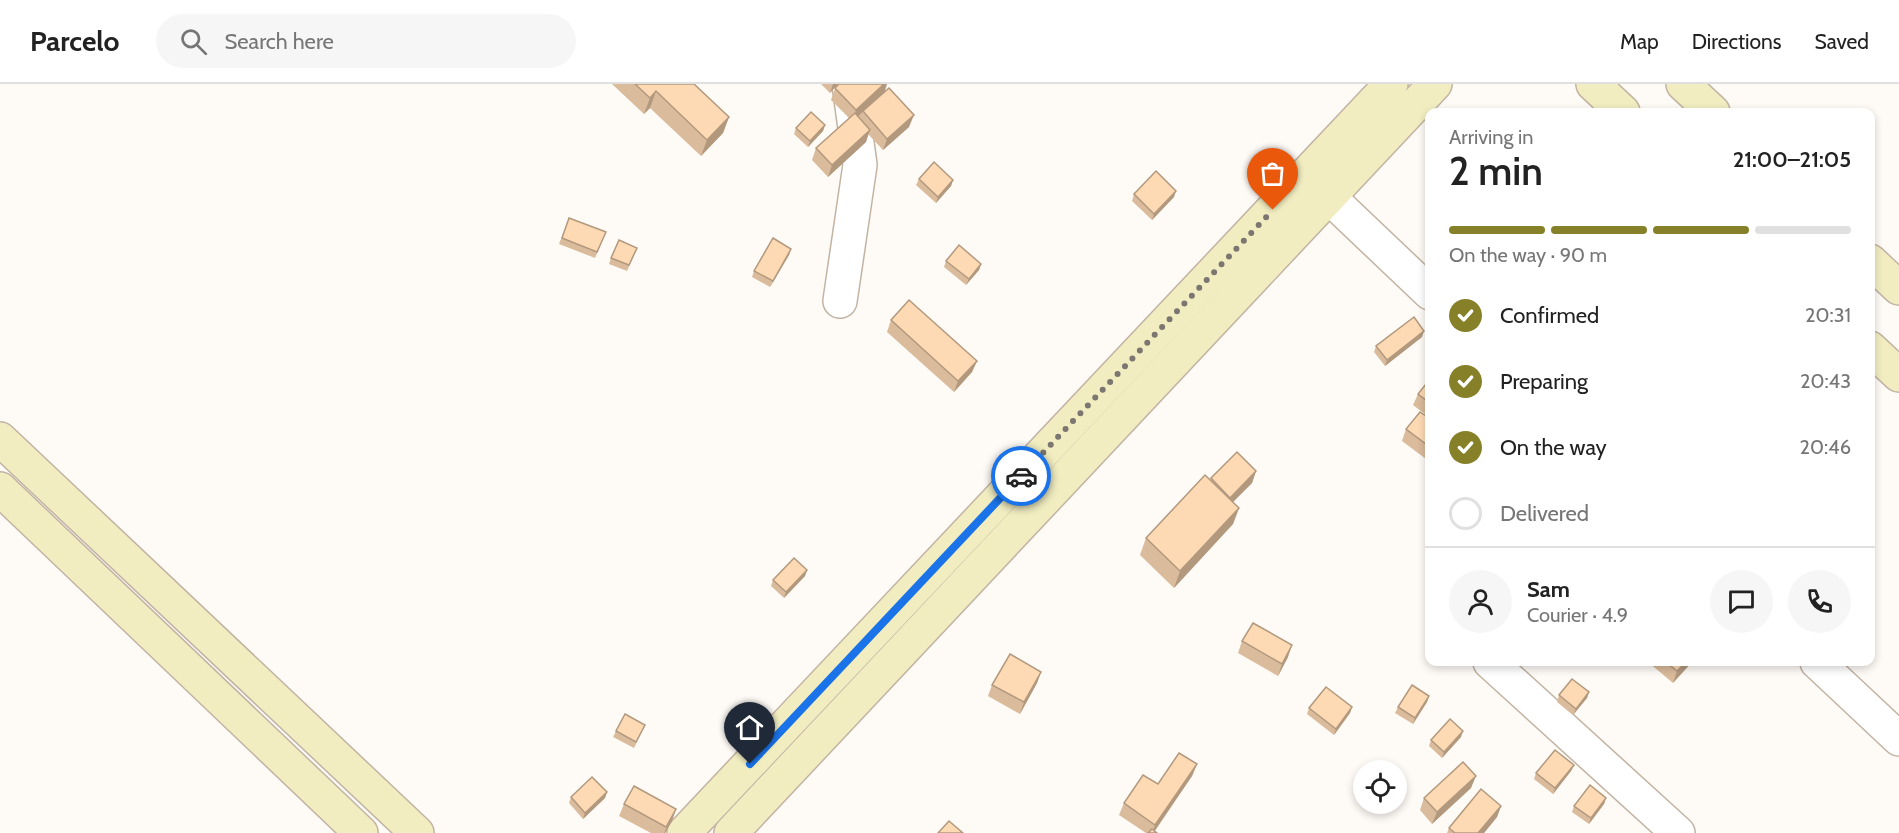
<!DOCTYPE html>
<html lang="en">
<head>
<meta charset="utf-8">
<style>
	:root { --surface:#fff; --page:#f6f6f6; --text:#222; --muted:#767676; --line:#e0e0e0; --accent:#868129 }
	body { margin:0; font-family:Cabin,sans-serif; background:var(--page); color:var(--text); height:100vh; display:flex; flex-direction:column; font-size:22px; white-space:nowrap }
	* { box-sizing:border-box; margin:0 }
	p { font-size:20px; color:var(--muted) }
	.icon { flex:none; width:33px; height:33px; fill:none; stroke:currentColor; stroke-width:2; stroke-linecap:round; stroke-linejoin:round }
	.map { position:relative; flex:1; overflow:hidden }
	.details { position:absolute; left:1425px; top:24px; width:450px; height:558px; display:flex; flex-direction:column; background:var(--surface); border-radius:12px; box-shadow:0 3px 9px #0003 }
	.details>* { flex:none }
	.tools { position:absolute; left:1353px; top:676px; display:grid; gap:12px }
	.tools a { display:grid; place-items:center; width:54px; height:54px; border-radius:50%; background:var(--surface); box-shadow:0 3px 9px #0003; font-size:30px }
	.pin { position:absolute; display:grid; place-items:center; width:51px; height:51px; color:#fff; margin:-62px -26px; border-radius:50% 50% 50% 0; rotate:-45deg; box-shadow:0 0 6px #0007 }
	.pin .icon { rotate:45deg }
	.courier { position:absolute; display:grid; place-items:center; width:60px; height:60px; margin:-30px; border:4px solid #1a73e8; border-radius:50%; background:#fff; color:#222; box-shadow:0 2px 8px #0007 }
	.overview em { font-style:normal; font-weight:600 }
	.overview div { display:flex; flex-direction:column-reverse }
	.overview { display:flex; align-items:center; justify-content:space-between; height:102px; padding:0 24px }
	h1 { font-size:39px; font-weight:600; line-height:45px }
	.bar { display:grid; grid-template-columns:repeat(4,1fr); gap:9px 6px; align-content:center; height:72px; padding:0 24px }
	.bar i { height:8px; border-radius:4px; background:var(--line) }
	.bar .current { background:var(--accent) }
	.bar p { grid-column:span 4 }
	.line { display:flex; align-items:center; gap:15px; padding:0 24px; border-top:2px solid var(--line) }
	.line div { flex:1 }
	.round { display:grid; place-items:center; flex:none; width:63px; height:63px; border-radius:32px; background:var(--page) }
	ol { padding:0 24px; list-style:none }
	li { display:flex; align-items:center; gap:18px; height:66px }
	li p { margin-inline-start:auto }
	li .icon { padding:6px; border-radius:50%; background:var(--accent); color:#fff; stroke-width:4 }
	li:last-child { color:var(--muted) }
	li i { width:33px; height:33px; border:3px solid var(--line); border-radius:50% }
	header { display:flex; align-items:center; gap:36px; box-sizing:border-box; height:84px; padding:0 30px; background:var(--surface); border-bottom:2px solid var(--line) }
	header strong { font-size:28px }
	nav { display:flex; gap:33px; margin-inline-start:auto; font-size:21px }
	.search { width:420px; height:54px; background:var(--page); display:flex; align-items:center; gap:15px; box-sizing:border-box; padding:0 21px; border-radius:33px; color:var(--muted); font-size:22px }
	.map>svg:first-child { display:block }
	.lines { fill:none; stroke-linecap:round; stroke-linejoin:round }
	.street-casing { stroke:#c2b3a3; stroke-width:36 }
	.secondary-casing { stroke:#c2b3a3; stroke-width:36 }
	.street { stroke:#fff; stroke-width:33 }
	.secondary { stroke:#f1edc1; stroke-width:33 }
	.wall { fill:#dabb9b }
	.shaded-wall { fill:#b2997e }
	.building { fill:#fedab4; stroke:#b2997e; stroke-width:1.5 }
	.done { stroke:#7b7670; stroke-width:6; stroke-dasharray:0 10.8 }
	.route { stroke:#1a73e8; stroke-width:8 }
</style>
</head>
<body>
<header>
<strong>Parcelo</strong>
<div class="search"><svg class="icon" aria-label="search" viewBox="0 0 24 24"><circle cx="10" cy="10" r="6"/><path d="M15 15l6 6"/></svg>Search here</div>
<nav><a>Map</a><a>Directions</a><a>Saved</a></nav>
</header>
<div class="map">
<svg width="1899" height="749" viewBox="0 0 1899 749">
	<rect width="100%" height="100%" fill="#fefbf7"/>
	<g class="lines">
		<defs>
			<g id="street">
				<polyline points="1309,94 1430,209"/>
				<polyline points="840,217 860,81 849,0"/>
				<polyline points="1490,578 1678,749"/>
				<polyline points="1817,578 1899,655"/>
			</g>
			<g id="secondary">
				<polyline points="1593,0 1623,28"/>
				<polyline points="1683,0 1713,28"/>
				<polyline points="1870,177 1899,204"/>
				<polyline points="1870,264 1899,291"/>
				<polyline points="0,355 417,749"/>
				<polyline points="0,405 361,749"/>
				<polyline points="684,749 1391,0"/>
				<polyline points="731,749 1435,0"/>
			</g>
		</defs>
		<use href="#street" class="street-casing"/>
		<use href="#secondary" class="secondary-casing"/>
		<use href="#street" class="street"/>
		<use href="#secondary" class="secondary"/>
	</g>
	<g class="wall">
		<polygon points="612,0 694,0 729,33 723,49 701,72 650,24 644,30"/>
		<polygon points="821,0 838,0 830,9"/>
		<polygon points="835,4 885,7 874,17 909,43 883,66 868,50 866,58 828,93 812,76 816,64 849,34 831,16"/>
		<polygon points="825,41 823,47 808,63 794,50 796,44"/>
		<polygon points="919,95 953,96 951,102 936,119 916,101"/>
		<polygon points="1134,110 1174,113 1152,136 1132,117"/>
		<polygon points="569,134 606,148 595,174 559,160"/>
		<polygon points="637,164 627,187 609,180 611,174"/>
		<polygon points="791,165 789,171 770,203 752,193 754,187"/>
		<polygon points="946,177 981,180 979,186 966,201 944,183"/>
		<polygon points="891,236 977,277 972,288 954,308 887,248"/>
		<polygon points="1422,253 1385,282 1374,268 1376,262"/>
		<polygon points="1430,295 1430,334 1413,321 1418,310"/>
		<polygon points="1430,335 1430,378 1402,357 1406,345"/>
		<polygon points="1256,387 1252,399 1233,418 1239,424 1233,440 1174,504 1140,471 1146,454 1210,396 1211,394"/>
		<polygon points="807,486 805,492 784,514 771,502 773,496"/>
		<polygon points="1242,557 1288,573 1278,592 1238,569"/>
		<polygon points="1613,578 1621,578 1617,582"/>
		<polygon points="1648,578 1692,578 1673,599"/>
		<polygon points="1041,588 1037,599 1020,630 988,612 992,601"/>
		<polygon points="1589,608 1587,614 1573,631 1557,618 1559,611"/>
		<polygon points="1429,612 1427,618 1413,640 1395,629 1398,623"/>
		<polygon points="1352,623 1350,629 1334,651 1307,630 1309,624"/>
		<polygon points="645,641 634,664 613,653 616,647"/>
		<polygon points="1461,653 1442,674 1429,662 1431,656"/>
		<polygon points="1197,680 1192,692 1155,747 1157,749 1146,749 1119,731 1124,719"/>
		<polygon points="1574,681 1571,687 1553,710 1534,695 1536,689"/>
		<polygon points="1471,704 1432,740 1420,726 1424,714"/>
		<polygon points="607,708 605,714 583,735 569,719 571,713"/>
		<polygon points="1606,714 1604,720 1589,740 1572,728 1574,722"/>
		<polygon points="624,720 676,725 672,737 665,749 651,749 619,732"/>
		<polygon points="1501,722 1497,733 1484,749 1447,749 1449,744"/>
	</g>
	<g class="shaded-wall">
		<polygon points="833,0 838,0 830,9"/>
		<polygon points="884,0 887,0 885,7 852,38 856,26"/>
		<polygon points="656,7 650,24 644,30 650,14"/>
		<polygon points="914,31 909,43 883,66 887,55"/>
		<polygon points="729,33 723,49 701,72 707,56"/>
		<polygon points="825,41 823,47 808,63 810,57"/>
		<polygon points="870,46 866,58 828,93 832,81"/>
		<polygon points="953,96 951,102 936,119 938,113"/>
		<polygon points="1176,107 1174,113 1152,136 1154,130"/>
		<polygon points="791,165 789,171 770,203 773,197"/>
		<polygon points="981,180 979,186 966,201 969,195"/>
		<polygon points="1424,247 1422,253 1385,282 1387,276"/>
		<polygon points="977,277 972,288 954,308 958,297"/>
		<polygon points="1256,387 1252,399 1226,425 1230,414"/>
		<polygon points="1239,424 1233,440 1174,504 1180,487"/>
		<polygon points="807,486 805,492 784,514 786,508"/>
		<polygon points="1292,561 1288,573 1278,592 1282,580"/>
		<polygon points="1686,578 1692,578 1673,599 1677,587"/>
		<polygon points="1041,588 1037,599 1020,630 1024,618"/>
		<polygon points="1589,608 1587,614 1573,631 1576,625"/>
		<polygon points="1429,612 1427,618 1413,640 1415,634"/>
		<polygon points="1352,623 1350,629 1334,651 1336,645"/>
		<polygon points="1463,647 1461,653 1442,674 1444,668"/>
		<polygon points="1197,680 1192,692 1153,749 1152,749 1155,741"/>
		<polygon points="1574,681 1571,687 1553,710 1555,704"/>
		<polygon points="1476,692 1471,704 1432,740 1437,728"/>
		<polygon points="607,708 605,714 583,735 585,729"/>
		<polygon points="1606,714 1604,720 1589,740 1591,734"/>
		<polygon points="1501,722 1497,733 1484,749 1478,749"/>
		<polygon points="676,725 672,737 665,749 664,749"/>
	</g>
	<g class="building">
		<polygon points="635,0 694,0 729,33 707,56 656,7 650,14"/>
		<polygon points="839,0 884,0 856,26 835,4"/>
		<polygon points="889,4 914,31 887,55 863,27"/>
		<polygon points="811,28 825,41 810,57 796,44"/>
		<polygon points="855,29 870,46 832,81 816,64"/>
		<polygon points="934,78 953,96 938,113 919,95"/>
		<polygon points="1156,87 1176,107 1154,130 1134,110"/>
		<polygon points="569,134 606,148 597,168 562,154"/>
		<polygon points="773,154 791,165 773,197 754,187"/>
		<polygon points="619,156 637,164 629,181 611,174"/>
		<polygon points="959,161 981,180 969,195 946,177"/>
		<polygon points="909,216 977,277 958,297 891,236"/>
		<polygon points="1414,233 1424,247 1387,276 1376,262"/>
		<polygon points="1430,295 1430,319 1418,310"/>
		<polygon points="1420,328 1430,335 1430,363 1406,345"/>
		<polygon points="1237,368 1256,387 1230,414 1211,394"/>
		<polygon points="1205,391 1239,424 1180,487 1146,454"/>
		<polygon points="794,474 807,486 786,508 773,496"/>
		<polygon points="1253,539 1292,561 1282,580 1242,557"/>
		<polygon points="1010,570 1041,588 1024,618 992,601"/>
		<polygon points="1666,578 1686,578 1677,587"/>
		<polygon points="1572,595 1589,608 1576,625 1559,611"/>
		<polygon points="1412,601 1429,612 1415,634 1398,623"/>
		<polygon points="1326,603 1352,623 1336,645 1309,624"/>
		<polygon points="625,630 645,641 636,658 616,647"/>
		<polygon points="1450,635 1463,647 1444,668 1431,656"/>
		<polygon points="1555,666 1574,681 1555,704 1536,689"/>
		<polygon points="1179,669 1197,680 1155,741 1124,719 1143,691 1158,700"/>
		<polygon points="1463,678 1476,692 1437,728 1424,714"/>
		<polygon points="592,693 607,708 585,729 571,713"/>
		<polygon points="1590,701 1606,714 1591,734 1574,722"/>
		<polygon points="634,702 676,725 666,743 624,720"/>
		<polygon points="1481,705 1501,722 1478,749 1455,749 1449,744"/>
		<polygon points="949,737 963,749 938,749"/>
		<polygon points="1152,745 1157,749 1148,749"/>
	</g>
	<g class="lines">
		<polyline class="done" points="1021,392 1273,126"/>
		<polyline class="route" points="750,680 1021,392"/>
	</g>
</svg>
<div class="tools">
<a><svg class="icon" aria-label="locate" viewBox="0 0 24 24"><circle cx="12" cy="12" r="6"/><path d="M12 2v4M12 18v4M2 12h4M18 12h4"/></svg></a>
</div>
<div class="pin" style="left:1273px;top:126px;background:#ea580c"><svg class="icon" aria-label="bag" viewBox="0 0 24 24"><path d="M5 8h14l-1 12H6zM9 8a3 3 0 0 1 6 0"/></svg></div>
<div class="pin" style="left:750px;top:680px;background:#1f2937"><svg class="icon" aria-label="home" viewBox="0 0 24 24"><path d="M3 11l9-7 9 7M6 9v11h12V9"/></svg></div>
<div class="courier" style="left:1021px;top:392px"><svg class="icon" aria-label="car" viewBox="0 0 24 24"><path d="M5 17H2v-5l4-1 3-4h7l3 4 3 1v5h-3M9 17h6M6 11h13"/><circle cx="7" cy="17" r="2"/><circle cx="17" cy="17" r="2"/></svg></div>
<section class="details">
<div class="overview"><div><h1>2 min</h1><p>Arriving in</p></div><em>21:00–21:05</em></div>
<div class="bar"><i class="current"></i><i class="current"></i><i class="current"></i><i></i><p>On the way · 90 m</p></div>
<ol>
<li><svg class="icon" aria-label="check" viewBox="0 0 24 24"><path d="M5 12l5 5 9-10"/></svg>Confirmed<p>20:31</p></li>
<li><svg class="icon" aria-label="check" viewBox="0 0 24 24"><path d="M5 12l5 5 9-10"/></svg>Preparing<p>20:43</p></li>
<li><svg class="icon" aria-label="check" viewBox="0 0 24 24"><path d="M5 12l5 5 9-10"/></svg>On the way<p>20:46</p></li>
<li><i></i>Delivered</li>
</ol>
<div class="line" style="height:108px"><a class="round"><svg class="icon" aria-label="person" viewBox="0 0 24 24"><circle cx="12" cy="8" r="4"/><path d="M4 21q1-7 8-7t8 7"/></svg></a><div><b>Sam</b><p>Courier · 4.9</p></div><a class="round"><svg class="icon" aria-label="chat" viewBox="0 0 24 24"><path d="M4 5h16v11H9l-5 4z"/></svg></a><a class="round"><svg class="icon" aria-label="phone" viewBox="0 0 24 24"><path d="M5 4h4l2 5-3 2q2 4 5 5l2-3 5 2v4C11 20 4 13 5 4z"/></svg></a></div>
</section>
</div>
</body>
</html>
